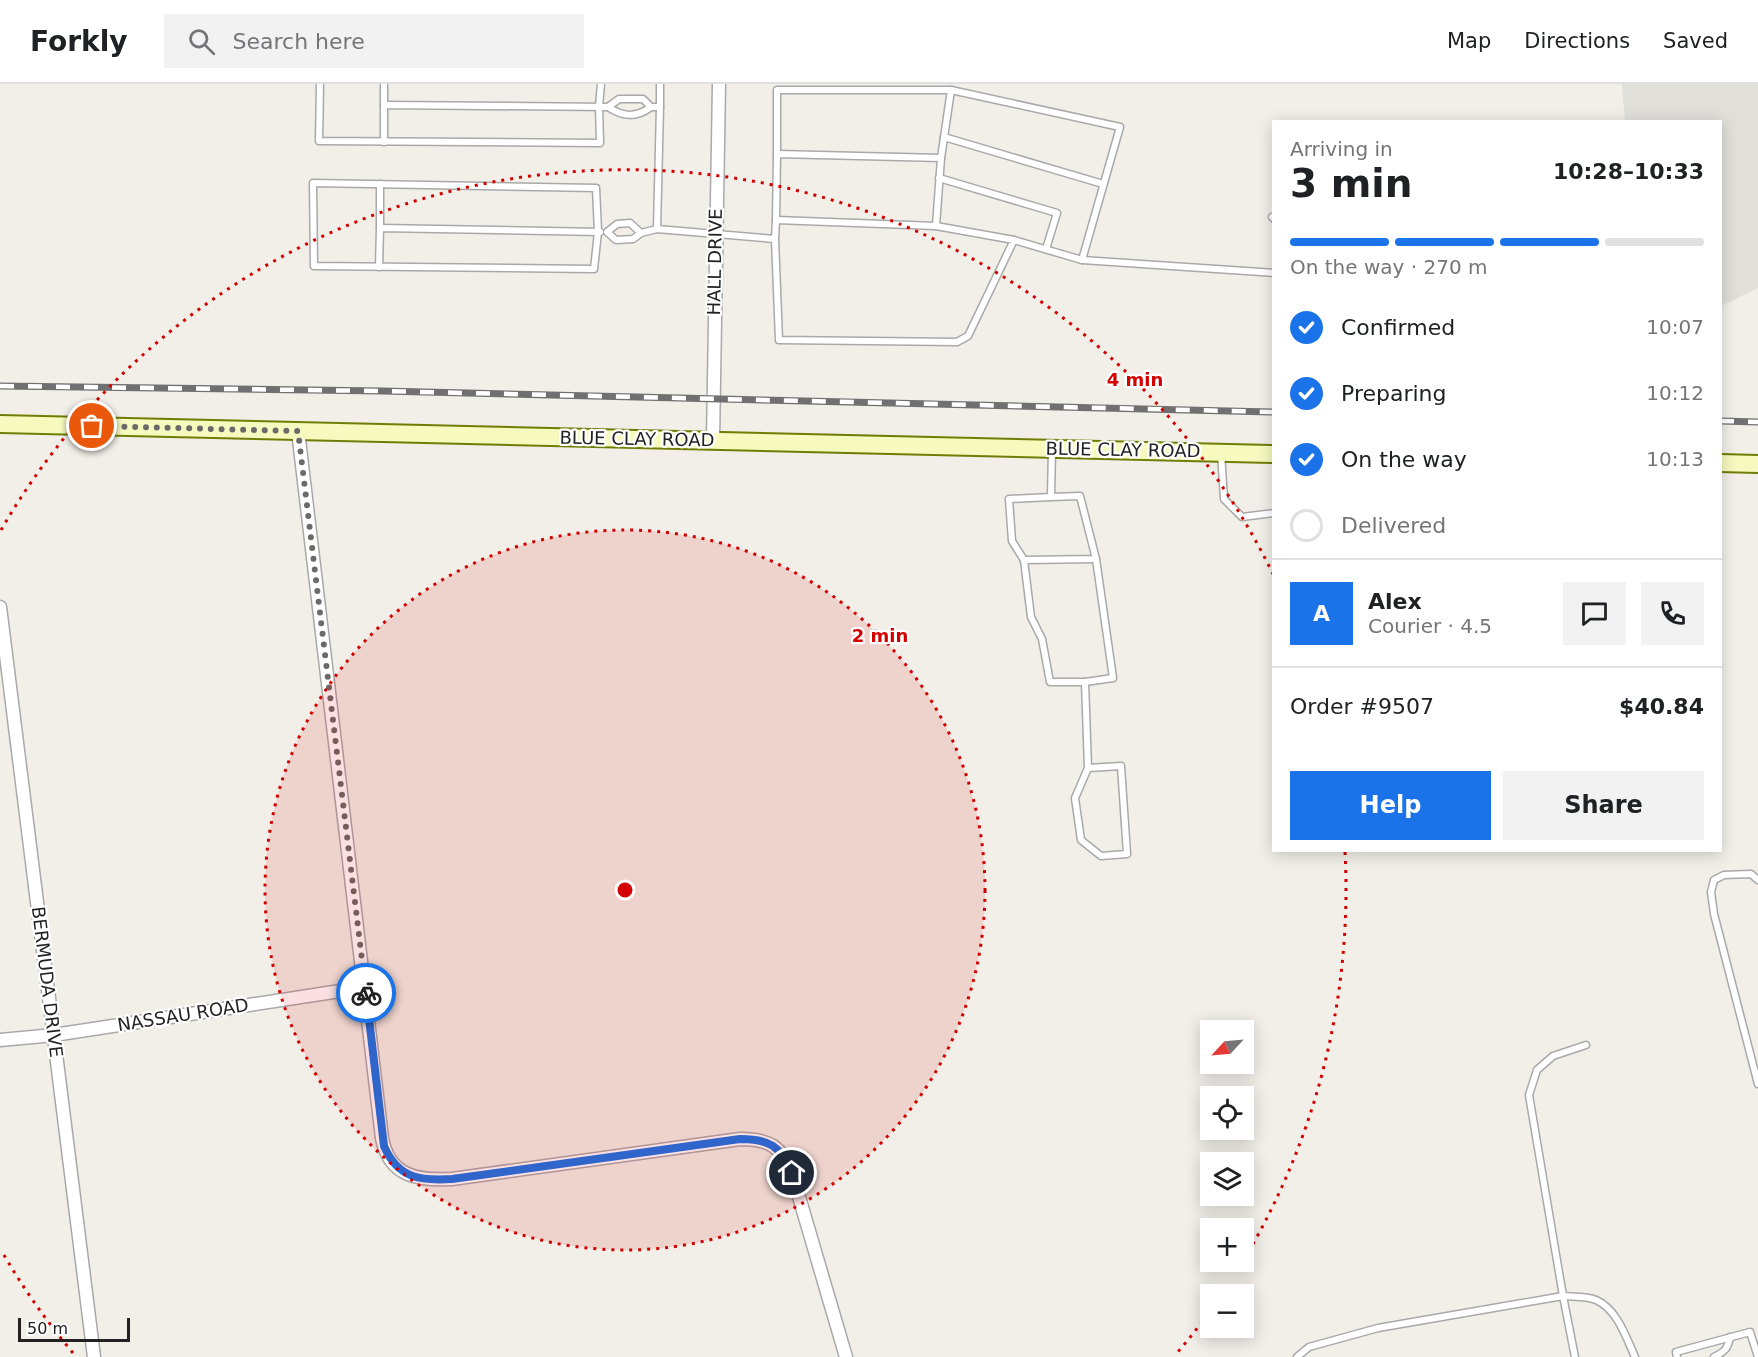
<!DOCTYPE html>
<html lang="en">
<head>
<meta charset="utf-8">
<style>
	:root { --surface:#fff; --page:#f2f2f2; --text:#202124; --muted:#757577; --line:#e0e0e0; --accent:#1a73e8 }
	body { margin:0; font-family:"DejaVu Sans",sans-serif; background:var(--page); color:var(--text); height:100vh; display:flex; flex-direction:column; font-size:22px; white-space:nowrap }
	* { box-sizing:border-box; margin:0 }
	p { font-size:20px; color:var(--muted) }
	.icon { flex:none; width:33px; height:33px; fill:none; stroke:currentColor; stroke-width:2; stroke-linecap:round; stroke-linejoin:round }
	.map { position:relative; flex:1; overflow:hidden }
	.drawer { position:absolute; left:1272px; top:36px; width:450px; height:732px; display:flex; flex-direction:column; background:var(--surface); border-radius:0px; box-shadow:0 3px 15px #0003 }
	.drawer>* { flex:none }
	.needle { width:39px; rotate:244deg }
	.controls { position:absolute; left:1200px; top:936px; display:grid; gap:12px }
	.controls a { display:grid; place-items:center; width:54px; height:54px; border-radius:0px; background:var(--surface); box-shadow:0 3px 15px #0003; font-size:30px }
	.scale { position:absolute; left:18px; bottom:15px; width:112px; box-sizing:border-box; padding-left:6px; border:3px solid #222; border-top:0; font-size:16px; line-height:21px; white-space:nowrap; color:#222; -webkit-text-stroke:4px #fff; paint-order:stroke }
	.pin { position:absolute; display:grid; place-items:center; width:51px; height:51px; color:#fff; margin:-26px; border:3px solid #fff; border-radius:50%; box-shadow:0 2px 6px #0007 }
	.courier { position:absolute; display:grid; place-items:center; width:60px; height:60px; margin:-30px; border:4px solid #1a73e8; border-radius:50%; background:#fff; color:#222; box-shadow:0 2px 8px #0007 }
	.head em { font-style:normal; font-weight:800 }
	.head div { display:flex; flex-direction:column-reverse }
	.head { display:flex; align-items:center; justify-content:space-between; height:102px; padding:0 18px }
	h1 { font-size:39px; font-weight:800; line-height:45px }
	.bar { display:grid; grid-template-columns:repeat(4,1fr); gap:9px 6px; align-content:center; height:72px; padding:0 18px }
	.bar i { height:8px; border-radius:4px; background:var(--line) }
	.bar .on { background:var(--accent) }
	.bar p { grid-column:span 4 }
	.line { display:flex; align-items:center; gap:15px; padding:0 18px; border-top:2px solid var(--line) }
	.line div { flex:1 }
	.round { display:grid; place-items:center; flex:none; width:63px; height:63px; border-radius:0px; background:var(--page) }
	ol { padding:0 18px; list-style:none }
	li { display:flex; align-items:center; gap:18px; height:66px }
	li p { margin-inline-start:auto }
	li .icon { padding:6px; border-radius:50%; background:var(--accent); color:#fff; stroke-width:4 }
	li:last-child { color:var(--muted) }
	li i { width:33px; height:33px; border:3px solid var(--line); border-radius:50% }
	.primary-button { display:flex; gap:12px; margin-top:auto; padding:12px 18px }
	.primary-button a { flex:1; height:69px; border-radius:0px; background:var(--accent); color:#fff; font-size:24px; font-weight:800; line-height:69px; text-align:center }
	.primary-button a+a { background:var(--page); color:var(--text) }
	header { display:flex; align-items:center; gap:36px; box-sizing:border-box; height:84px; padding:0 30px; background:var(--surface); border-bottom:2px solid var(--line) }
	header strong { font-size:28px }
	nav { display:flex; gap:33px; margin-inline-start:auto; font-size:21px }
	.search { width:420px; height:54px; background:var(--page); display:flex; align-items:center; gap:15px; box-sizing:border-box; padding:0 21px; border-radius:0px; color:var(--muted); font-size:22px }
	.map>svg:first-child { display:block }
	.airport { fill:#e1dfda }
	.lines { fill:none; stroke-linecap:round; stroke-linejoin:round }
	.lane-casing { stroke:#a9a9a9; stroke-width:9 }
	.street-casing { stroke:#a9a9a9; stroke-width:15 }
	.secondary-casing { stroke:#707d05; stroke-width:20 }
	.lane { stroke:#fff; stroke-width:6 }
	.street { stroke:#fff; stroke-width:12 }
	.secondary { stroke:#f7fabf; stroke-width:16 }
	.rail-casing { stroke:#707070; stroke-width:7 }
	.rail { stroke:#fff; stroke-width:4.5; stroke-dasharray:14; stroke-linecap:butt }
	.done { stroke:#6b6a68; stroke-width:6; stroke-dasharray:0 10.8 }
	.route { stroke:#1a73e8; stroke-width:8 }
	.ring { fill:none; stroke:#d40000; stroke-width:3; stroke-dasharray:3 6 }
	.labels { text-anchor:middle; stroke-width:4.5; stroke-linejoin:round; paint-order:stroke }
	.street-label { font-size:18px; fill:#222; stroke:#fff }
	.centre { fill:#d40000; stroke:#fff; stroke-width:3 }
	.ring-label { font-size:18px; text-anchor:middle; font-weight:bold; fill:#d40000; stroke:#fff; stroke-width:4.5; stroke-linejoin:round; paint-order:stroke }
</style>
</head>
<body>
<header>
<strong>Forkly</strong>
<div class="search"><svg class="icon" aria-label="search" viewBox="0 0 24 24"><circle cx="10" cy="10" r="6"/><path d="M15 15l6 6"/></svg>Search here</div>
<nav><a>Map</a><a>Directions</a><a>Saved</a></nav>
</header>
<div class="map">
<svg width="1758" height="1273" viewBox="0 0 1758 1273">
	<rect width="100%" height="100%" fill="#f2efe9"/>
	<polygon class="airport" points="1622,0 1758,0 1758,204 1721,222 1720,38 1625,37"/>
	<g class="lines">
		<defs>
			<g id="lane">
				<polyline points="320,0 319,57 600,59 599,22 601,0"/>
				<polyline points="384,0 384,21"/>
				<polyline points="660,0 660,23"/>
				<polyline points="951,6 1120,43 1082,176"/>
				<path d="M 651,23 C 636,34 623,33 608,23 L 619,15 L 643,15 L 651,23 L 660,23 L 657,145"/>
				<polyline points="944,53 1103,100"/>
				<polyline points="384,58 384,21 608,23"/>
				<polyline points="777,70 777,6 951,6 941,74"/>
				<polyline points="939,94 1057,129 1046,165"/>
				<polygon points="313,99 596,104 598,148 594,185 314,182"/>
				<polyline points="380,100 380,144"/>
				<polyline points="1272,133 1274,135"/>
				<polyline points="776,136 777,70 941,74 936,142"/>
				<polyline points="641,149 630,139 617,140 607,148 616,156 633,155 641,149 657,145 775,155 779,256 957,258 968,252 1014,156 936,142 776,136 775,155"/>
				<polyline points="1014,156 1082,176 1274,189"/>
				<polyline points="379,183 380,144 600,148"/>
				<polyline points="1221,369 1224,415 1242,433 1274,429"/>
				<polyline points="1051,413 1080,412 1096,475 1024,476 1012,457 1009,415 1051,413 1052,365"/>
				<polyline points="1024,476 1031,533 1042,555 1050,598 1085,598 1113,594 1096,475"/>
				<polyline points="1085,598 1088,684 1075,714 1081,756 1101,772 1127,770 1121,682 1088,684"/>
				<polyline points="1758,796 1751,790 1724,791 1714,796 1711,808 1714,830 1758,1000"/>
				<path d="M 1297,1273 L 1309,1263 L 1378,1244 L 1563,1212 C 1573,1213 1586,1212 1596,1216 C 1617,1225 1626,1253 1635,1273"/>
				<polyline points="1575,1273 1563,1212 1529,1011 1537,986 1553,972 1586,961"/>
				<polyline points="1677,1273 1676,1268 1750,1248 1758,1273"/>
				<path d="M 1714,1273 C 1724,1268 1728,1265 1730,1253"/>
			</g>
			<g id="street">
				<path d="M 298,347 L 382,1054 C 389,1093 419,1097 452,1095 L 740,1055 C 769,1055 781,1062 792,1089 L 846,1273"/>
				<polyline points="713,356 719,0"/>
				<polyline points="0,523 94,1273"/>
				<polyline points="0,956 54,951 366,903"/>
			</g>
			<g id="secondary">
				<polyline points="0,340 1274,370"/>
				<polyline points="1720,379 1758,380"/>
			</g>
		</defs>
		<use href="#lane" class="lane-casing"/>
		<use href="#street" class="street-casing"/>
		<use href="#secondary" class="secondary-casing"/>
		<use href="#lane" class="lane"/>
		<use href="#street" class="street"/>
		<use href="#secondary" class="secondary"/>
		<defs>
			<g id="rail">
				<polyline points="0,302 382,307 1274,328"/>
				<polyline points="1720,337 1758,338"/>
			</g>
		</defs>
		<use href="#rail" class="rail-casing"/>
		<use href="#rail" class="rail"/>
	</g>
	<g class="lines">
		<polyline class="done" points="92,342 298,347 366,909"/>
		<path class="route" d="M 366,909 L 384,1062 C 398,1095 421,1097 452,1095 L 740,1055 C 769,1055 781,1062 792,1089"/>
	</g>
	<circle cx="625" cy="806" r="360" fill="#d40000" fill-opacity=".12"/>
	<g class="ring">
		<circle cx="625" cy="806" r="360"/>
		<path d="M1208 1230A721 721 0 0 1 1177 1269M73 1269A721 721 0 0 1 1 1166M1 446A721 721 0 0 1 1273 490M1345 768A721 721 0 0 1 1246 1172"/>
	</g>
	<g class="labels">
		<g class="street-label">
			<text transform="translate(715 178) rotate(-89)" y="6">HALL DRIVE</text>
			<text transform="translate(637 355) rotate(1)" y="6">BLUE CLAY ROAD</text>
			<text transform="translate(1123 366) rotate(1)" y="6">BLUE CLAY ROAD</text>
			<text transform="translate(47 898) rotate(83)" y="6">BERMUDA DRIVE</text>
			<text transform="translate(183 931) rotate(-9)" y="6">NASSAU ROAD</text>
		</g>
	</g>
	<circle cx="625" cy="806" r="9" class="centre"/>
	<g class="ring-label">
		<text x="1135" y="302">4 min</text>
		<text x="880" y="558">2 min</text>
	</g>
</svg>
<div class="controls">
<a><svg class="needle" viewBox="-14 -14 28 28"><path d="M0-13l5 13h-10z" fill="#e53935"/><path d="M0 13l5-13h-10z" fill="#757577"/></svg></a>
<a><svg class="icon" aria-label="locate" viewBox="0 0 24 24"><circle cx="12" cy="12" r="6"/><path d="M12 2v4M12 18v4M2 12h4M18 12h4"/></svg></a>
<a><svg class="icon" aria-label="layers" viewBox="0 0 24 24"><path d="M12 4l9 5-9 5-9-5zM3 14l9 5 9-5"/></svg></a>
<a>+</a>
<a>−</a>
</div>
<div class="scale">50 m</div>
<div class="pin" style="left:92px;top:342px;background:#ea580c"><svg class="icon" aria-label="bag" viewBox="0 0 24 24"><path d="M5 8h14l-1 12H6zM9 8a3 3 0 0 1 6 0"/></svg></div>
<div class="pin" style="left:792px;top:1089px;background:#1f2937"><svg class="icon" aria-label="home" viewBox="0 0 24 24"><path d="M3 11l9-7 9 7M6 9v11h12V9"/></svg></div>
<div class="courier" style="left:366px;top:909px"><svg class="icon" aria-label="bike" viewBox="0 0 24 24"><circle cx="6" cy="16" r="4"/><circle cx="18" cy="16" r="4"/><path d="M6 16l4-8h5l3 8M10 8l3 8H6M13 5h3"/></svg></div>
<section class="drawer">
<div class="head"><div><h1>3 min</h1><p>Arriving in</p></div><em>10:28–10:33</em></div>
<div class="bar"><i class="on"></i><i class="on"></i><i class="on"></i><i></i><p>On the way · 270 m</p></div>
<ol>
<li><svg class="icon" aria-label="check" viewBox="0 0 24 24"><path d="M5 12l5 5 9-10"/></svg>Confirmed<p>10:07</p></li>
<li><svg class="icon" aria-label="check" viewBox="0 0 24 24"><path d="M5 12l5 5 9-10"/></svg>Preparing<p>10:12</p></li>
<li><svg class="icon" aria-label="check" viewBox="0 0 24 24"><path d="M5 12l5 5 9-10"/></svg>On the way<p>10:13</p></li>
<li><i></i>Delivered</li>
</ol>
<div class="line" style="height:108px"><b class="round" style="background:var(--accent);color:#fff">A</b><div><b>Alex</b><p>Courier · 4.5</p></div><a class="round"><svg class="icon" aria-label="chat" viewBox="0 0 24 24"><path d="M4 5h16v11H9l-5 4z"/></svg></a><a class="round"><svg class="icon" aria-label="phone" viewBox="0 0 24 24"><path d="M5 4h4l2 5-3 2q2 4 5 5l2-3 5 2v4C11 20 4 13 5 4z"/></svg></a></div>
<div class="line" style="height:78px"><div>Order #9507</div><b>$40.84</b></div>
<div class="primary-button"><a>Help</a><a>Share</a></div>
</section>
</div>
</body>
</html>
